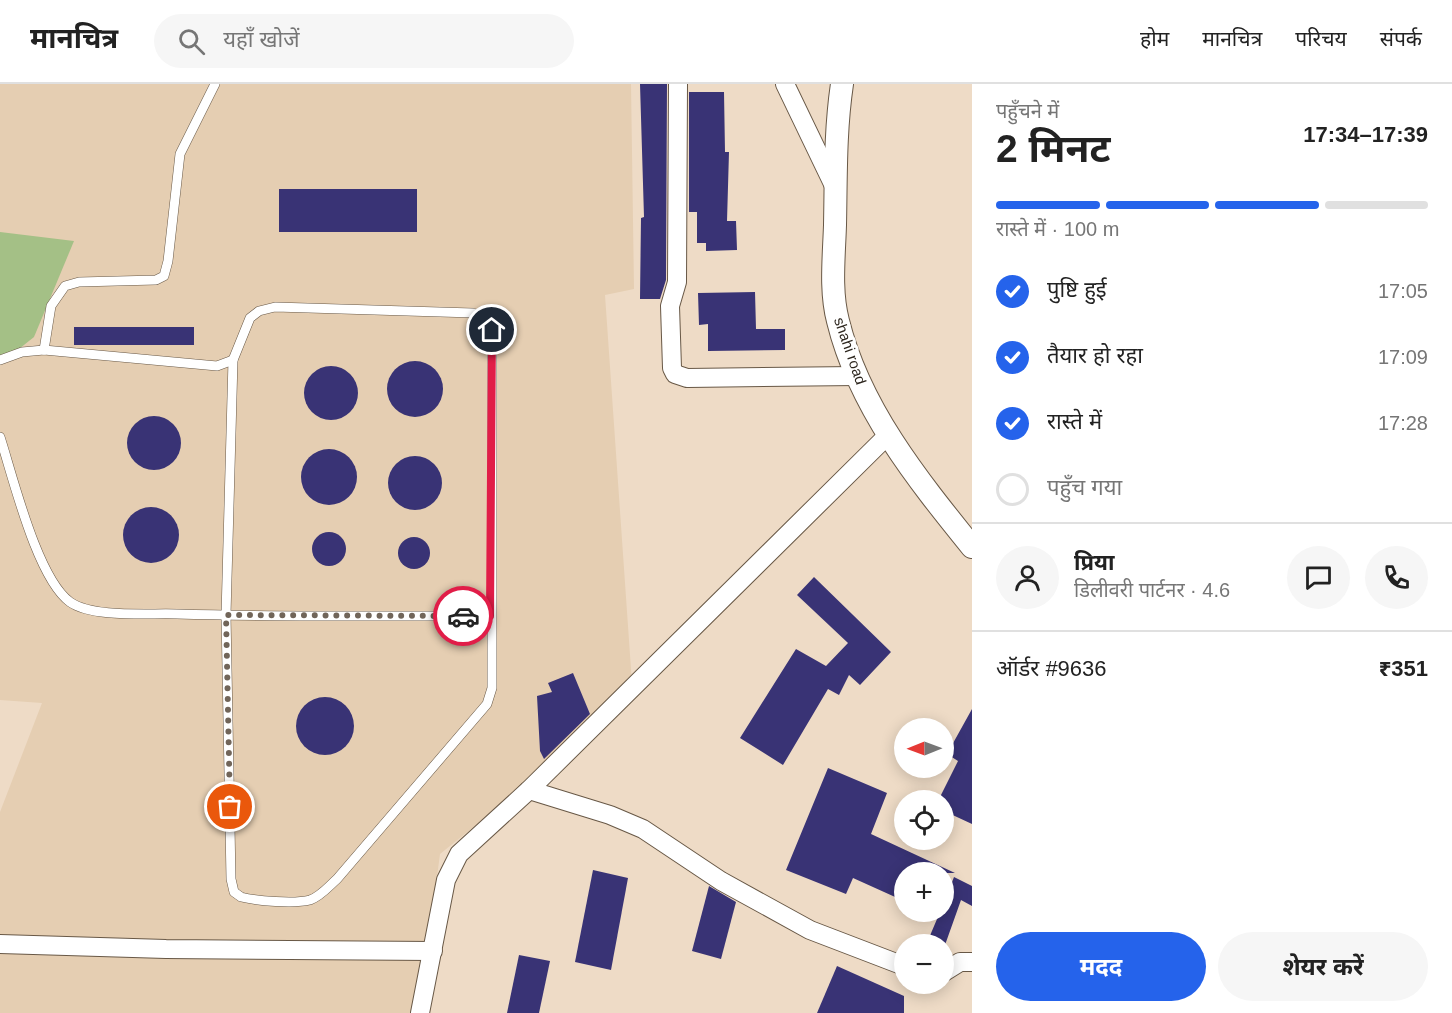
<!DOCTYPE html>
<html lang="hi">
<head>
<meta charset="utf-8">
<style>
	:root { --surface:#fff; --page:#f6f6f6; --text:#222; --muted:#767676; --line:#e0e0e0; --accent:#2563eb }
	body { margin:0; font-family:Helvetica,"Noto Sans Devanagari",sans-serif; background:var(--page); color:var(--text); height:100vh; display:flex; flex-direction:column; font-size:22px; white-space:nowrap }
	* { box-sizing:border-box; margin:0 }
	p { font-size:20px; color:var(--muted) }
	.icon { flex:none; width:33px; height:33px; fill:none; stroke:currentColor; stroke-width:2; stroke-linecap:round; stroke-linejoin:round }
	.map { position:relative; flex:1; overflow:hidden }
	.details { display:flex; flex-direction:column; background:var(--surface); width:480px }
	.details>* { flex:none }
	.needle { width:39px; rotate:269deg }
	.fabs { position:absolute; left:894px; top:634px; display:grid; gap:12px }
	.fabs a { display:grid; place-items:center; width:60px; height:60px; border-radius:50%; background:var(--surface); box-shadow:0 3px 15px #0003; font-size:30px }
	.pin { position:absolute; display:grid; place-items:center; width:51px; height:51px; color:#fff; margin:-26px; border:3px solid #fff; border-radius:50%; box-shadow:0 2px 6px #0007 }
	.courier { position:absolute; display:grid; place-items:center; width:60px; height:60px; margin:-30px; border:4px solid #e11d48; border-radius:50%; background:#fff; color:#222; box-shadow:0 2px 8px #0007 }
	.overview em { font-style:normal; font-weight:700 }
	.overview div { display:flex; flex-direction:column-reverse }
	.overview { display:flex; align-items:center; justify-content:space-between; height:102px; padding:0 24px }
	h1 { font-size:39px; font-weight:700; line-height:45px }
	.bar { display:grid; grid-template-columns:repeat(4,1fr); gap:9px 6px; align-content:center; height:72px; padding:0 24px }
	.bar i { height:8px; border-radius:4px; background:var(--line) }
	.bar .current { background:var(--accent) }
	.bar p { grid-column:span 4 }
	.line { display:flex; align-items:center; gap:15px; padding:0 24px; border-top:2px solid var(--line) }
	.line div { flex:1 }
	.round { display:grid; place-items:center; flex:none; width:63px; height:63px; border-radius:32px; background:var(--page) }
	ol { padding:0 24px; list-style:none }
	li { display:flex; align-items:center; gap:18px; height:66px }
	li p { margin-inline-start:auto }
	li .icon { padding:6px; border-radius:50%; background:var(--accent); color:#fff; stroke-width:4 }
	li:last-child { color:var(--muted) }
	li i { width:33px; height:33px; border:3px solid var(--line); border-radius:50% }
	.primary-button { display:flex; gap:12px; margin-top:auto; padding:12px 24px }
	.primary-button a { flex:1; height:69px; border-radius:36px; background:var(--accent); color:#fff; font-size:24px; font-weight:700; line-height:69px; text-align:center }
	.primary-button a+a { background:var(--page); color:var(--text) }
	header { display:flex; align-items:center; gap:36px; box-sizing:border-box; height:84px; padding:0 30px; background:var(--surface); border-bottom:2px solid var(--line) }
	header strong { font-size:28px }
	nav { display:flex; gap:33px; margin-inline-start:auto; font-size:21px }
	.search { width:420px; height:54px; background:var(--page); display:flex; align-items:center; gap:15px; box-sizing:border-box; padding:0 21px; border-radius:33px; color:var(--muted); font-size:22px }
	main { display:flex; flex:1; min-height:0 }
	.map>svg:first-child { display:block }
	.built { fill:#e5ceb2 }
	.green { fill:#a4c086 }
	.building { fill:#393375 }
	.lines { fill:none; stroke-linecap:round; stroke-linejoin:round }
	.service-casing { stroke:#685846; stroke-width:10 }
	.minor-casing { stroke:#685846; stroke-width:20 }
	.tertiary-casing { stroke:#685846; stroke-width:24 }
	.service { stroke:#fff; stroke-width:9 }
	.minor { stroke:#fff; stroke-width:18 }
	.tertiary { stroke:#fff; stroke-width:22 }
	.done { stroke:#716559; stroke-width:6; stroke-dasharray:0 10.8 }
	.route { stroke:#e11d48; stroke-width:8 }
	.labels { text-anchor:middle; stroke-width:6; stroke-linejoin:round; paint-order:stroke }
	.street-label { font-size:15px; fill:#2d261e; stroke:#fff }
</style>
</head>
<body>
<header>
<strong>मानचित्र</strong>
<div class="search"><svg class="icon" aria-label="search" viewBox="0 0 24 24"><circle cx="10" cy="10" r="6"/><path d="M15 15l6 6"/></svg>यहाँ खोजें</div>
<nav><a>होम</a><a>मानचित्र</a><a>परिचय</a><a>संपर्क</a></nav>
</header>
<main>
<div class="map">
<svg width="972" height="929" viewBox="0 0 972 929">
	<rect width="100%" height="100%" fill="#eedbc6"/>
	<polygon class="built" points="0,0 631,0 634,205 605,211 633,614 440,770 428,861 411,929 0,929 0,728 42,619 0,616"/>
	<polygon class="green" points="0,148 74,157 34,253 0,280"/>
	<g class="building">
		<polygon points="640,0 667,0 666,196 660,215 640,215 641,134 644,133"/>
		<polygon points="689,8 724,8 725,68 729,68 727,137 736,137 737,166 706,167 706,159 697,159 697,128 689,128"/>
		<rect x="279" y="105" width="138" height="43"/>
		<polygon points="755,208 756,245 785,245 785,266 708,267 708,240 699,241 698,209"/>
		<rect x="74" y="243" width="120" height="18"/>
		<circle cx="415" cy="305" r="28"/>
		<circle cx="331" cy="309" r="27"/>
		<circle cx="154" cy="359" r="27"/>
		<circle cx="329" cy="393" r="28"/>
		<circle cx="415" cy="399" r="27"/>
		<circle cx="151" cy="451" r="28"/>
		<circle cx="329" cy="465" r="17"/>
		<circle cx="414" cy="469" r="16"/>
		<polygon points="814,493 891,568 860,601 849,591 839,611 828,605 783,681 740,654 796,565 826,582 848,559 797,511"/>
		<polygon points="573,589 590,630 544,675 540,667 537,612 552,608 548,599"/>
		<circle cx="325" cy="642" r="29"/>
		<polygon points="972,625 972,740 944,727 944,717 938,717 958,677 947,670"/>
		<polygon points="828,684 887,709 871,750 955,789 904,789 904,817 853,794 846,810 786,786"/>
		<polygon points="593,786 628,794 611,886 575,878"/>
		<polygon points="954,793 972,802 972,822 961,816 945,861 926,861 940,828 944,828 944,819"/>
		<polygon points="709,802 736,818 721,875 692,867"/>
		<polygon points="519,871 550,877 539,929 507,929"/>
		<polygon points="837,882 904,912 904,929 817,929"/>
	</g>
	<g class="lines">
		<defs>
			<g id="service">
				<path d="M 275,223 L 473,229 L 485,234 L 492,246 L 492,604 L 487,620 L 337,795 C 329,802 321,812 310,816 C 294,820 257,817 241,813 L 234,808 L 231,795 L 226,531 L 233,276 L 250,234 L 259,227 Z"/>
				<polyline points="44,266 51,222 65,202 79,198 156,196 164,192 168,177 180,70 215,0"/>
				<polyline points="0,276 22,268 44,266 217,282 233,276"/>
				<path d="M 0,353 C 13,393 37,494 70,518 C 93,534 148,529 177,530 C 281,533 386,532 490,532"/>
			</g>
			<g id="minor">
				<polyline points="678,0 677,198 670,222 672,284 675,290 687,294 857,292"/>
				<polyline points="785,0 835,104"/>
				<polyline points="529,706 610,731 643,745 721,797 810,846 904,882"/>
				<polyline points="0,860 166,865 433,867"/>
				<polyline points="944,888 960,878 972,878"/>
				<polyline points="420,929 446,796 459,770 529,706 888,351"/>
			</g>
			<path id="tertiary" d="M 842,0 C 835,47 836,94 835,141 C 834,173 830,207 838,237 C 859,323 917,395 972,463"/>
		</defs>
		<use href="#service" class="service-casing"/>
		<use href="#minor" class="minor-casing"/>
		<use href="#tertiary" class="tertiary-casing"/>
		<use href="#service" class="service"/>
		<use href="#minor" class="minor"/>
		<use href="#tertiary" class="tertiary"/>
	</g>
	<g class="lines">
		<polyline class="done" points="230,723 226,531 463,532"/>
		<polyline class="route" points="463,532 490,532 492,246"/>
	</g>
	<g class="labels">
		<g class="street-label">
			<text transform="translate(850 267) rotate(71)" y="5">shahi road</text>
		</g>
	</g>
</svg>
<div class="fabs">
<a><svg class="needle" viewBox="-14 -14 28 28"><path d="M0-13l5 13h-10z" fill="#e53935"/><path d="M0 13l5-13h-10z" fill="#767676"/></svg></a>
<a><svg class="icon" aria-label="locate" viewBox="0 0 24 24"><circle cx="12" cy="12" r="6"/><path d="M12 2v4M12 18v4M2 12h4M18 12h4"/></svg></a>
<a>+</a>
<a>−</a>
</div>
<div class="pin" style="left:230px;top:723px;background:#ea580c"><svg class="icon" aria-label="bag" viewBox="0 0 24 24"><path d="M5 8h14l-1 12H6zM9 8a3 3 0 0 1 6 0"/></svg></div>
<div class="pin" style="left:492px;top:246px;background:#1f2937"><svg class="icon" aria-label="home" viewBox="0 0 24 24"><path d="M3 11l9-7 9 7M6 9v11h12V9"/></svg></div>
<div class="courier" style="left:463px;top:532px"><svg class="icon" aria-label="car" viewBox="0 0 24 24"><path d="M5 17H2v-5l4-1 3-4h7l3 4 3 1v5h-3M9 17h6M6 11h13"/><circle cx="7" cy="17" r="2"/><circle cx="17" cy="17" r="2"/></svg></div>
</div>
<section class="details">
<div class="overview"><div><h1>2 मिनट</h1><p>पहुँचने में</p></div><em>17:34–17:39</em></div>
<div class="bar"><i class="current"></i><i class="current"></i><i class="current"></i><i></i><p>रास्ते में · 100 m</p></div>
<ol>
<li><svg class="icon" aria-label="check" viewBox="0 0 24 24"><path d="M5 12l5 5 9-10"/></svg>पुष्टि हुई<p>17:05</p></li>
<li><svg class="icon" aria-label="check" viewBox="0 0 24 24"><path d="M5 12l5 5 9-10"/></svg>तैयार हो रहा<p>17:09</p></li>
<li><svg class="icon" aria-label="check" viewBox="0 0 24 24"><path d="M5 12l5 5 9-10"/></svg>रास्ते में<p>17:28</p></li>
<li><i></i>पहुँच गया</li>
</ol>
<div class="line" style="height:108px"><a class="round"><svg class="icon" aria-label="person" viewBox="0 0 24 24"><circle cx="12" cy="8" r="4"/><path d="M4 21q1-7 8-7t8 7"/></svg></a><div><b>प्रिया</b><p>डिलीवरी पार्टनर · 4.6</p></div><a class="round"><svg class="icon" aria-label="chat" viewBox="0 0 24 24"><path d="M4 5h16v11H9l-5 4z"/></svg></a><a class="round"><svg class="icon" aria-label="phone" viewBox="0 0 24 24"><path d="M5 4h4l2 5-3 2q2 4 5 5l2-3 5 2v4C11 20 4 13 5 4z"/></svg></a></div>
<div class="line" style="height:78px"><div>ऑर्डर #9636</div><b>₹351</b></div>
<div class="primary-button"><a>मदद</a><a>शेयर करें</a></div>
</section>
</main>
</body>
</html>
